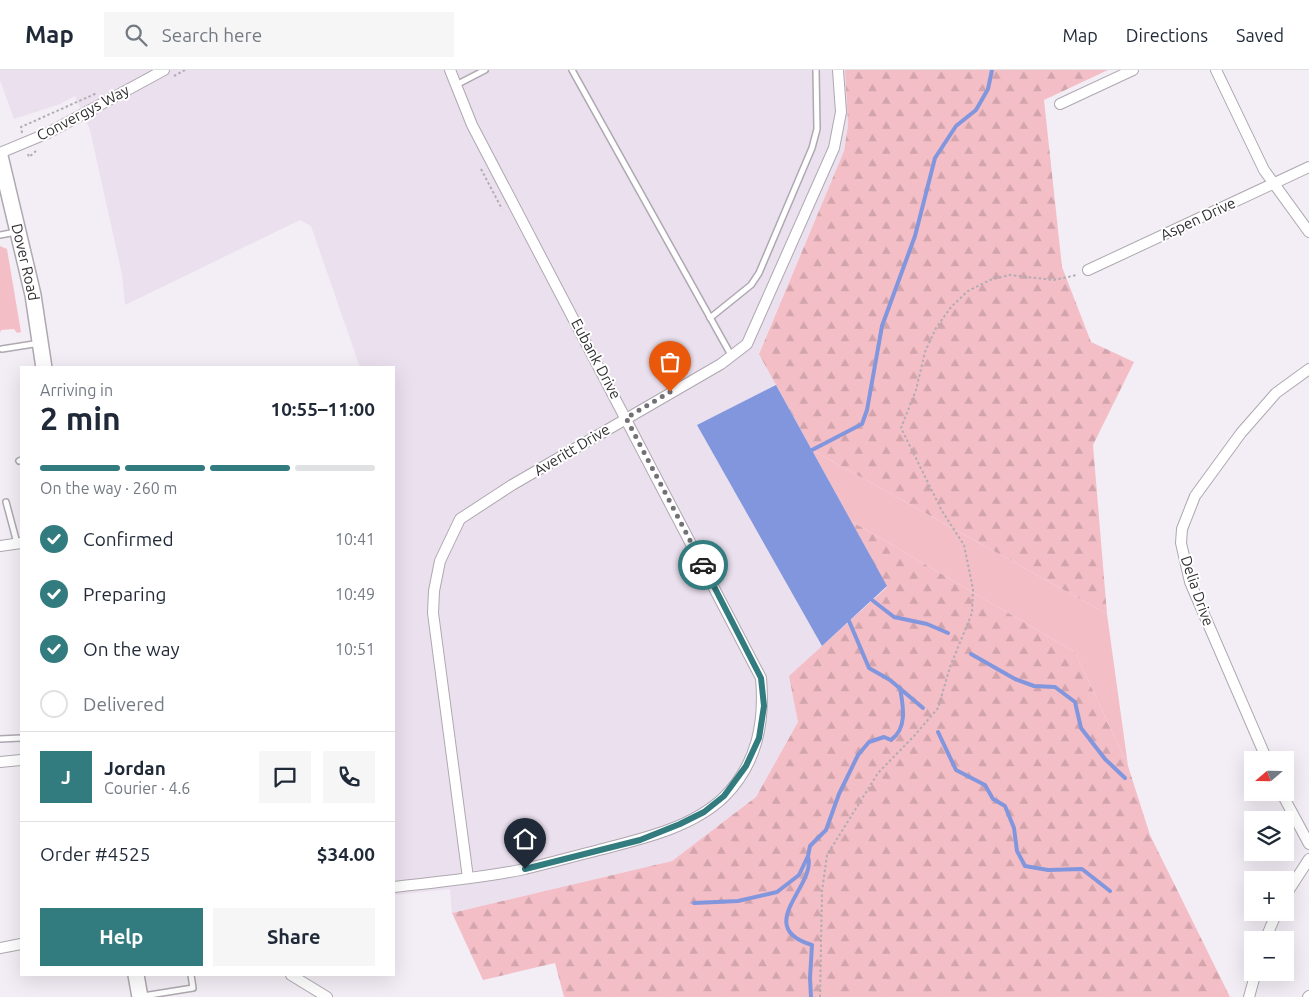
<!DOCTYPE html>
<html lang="en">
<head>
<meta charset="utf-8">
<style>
	:root { --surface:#fff; --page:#f6f6f7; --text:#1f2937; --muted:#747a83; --line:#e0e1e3; --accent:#327b7f }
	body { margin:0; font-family:Ubuntu,sans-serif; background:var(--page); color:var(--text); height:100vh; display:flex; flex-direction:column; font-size:19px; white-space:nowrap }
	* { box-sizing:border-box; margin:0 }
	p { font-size:16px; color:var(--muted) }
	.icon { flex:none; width:28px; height:28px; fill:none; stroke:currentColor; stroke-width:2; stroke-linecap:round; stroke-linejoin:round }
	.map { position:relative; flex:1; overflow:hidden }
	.sheet { position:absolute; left:20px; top:296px; width:375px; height:610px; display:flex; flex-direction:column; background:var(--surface); border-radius:0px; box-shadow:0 5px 20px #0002 }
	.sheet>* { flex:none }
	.needle { width:32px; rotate:250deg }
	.buttons { position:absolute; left:1244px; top:681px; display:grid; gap:10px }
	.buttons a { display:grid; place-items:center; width:50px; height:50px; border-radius:0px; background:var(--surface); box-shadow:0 5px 20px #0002; font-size:25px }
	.pin { position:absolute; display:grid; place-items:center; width:42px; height:42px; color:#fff; margin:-51px -21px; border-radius:50% 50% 50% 0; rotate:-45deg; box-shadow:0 0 5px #0007 }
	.pin .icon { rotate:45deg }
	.courier { position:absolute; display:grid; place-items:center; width:50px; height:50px; margin:-25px; border:4px solid #327b7f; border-radius:50%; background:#fff; color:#222; box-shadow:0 1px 6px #0007 }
	.summary em { font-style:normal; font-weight:600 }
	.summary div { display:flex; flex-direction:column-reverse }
	.summary { display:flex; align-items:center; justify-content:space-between; height:85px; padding:0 20px }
	h1 { font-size:32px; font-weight:600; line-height:38px }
	.bar { display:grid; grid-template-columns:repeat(4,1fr); gap:8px 5px; align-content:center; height:60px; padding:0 20px }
	.bar i { height:6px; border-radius:4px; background:var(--line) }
	.bar .active { background:var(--accent) }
	.bar p { grid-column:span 4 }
	.line { display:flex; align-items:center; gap:12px; padding:0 20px; border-top:1px solid var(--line) }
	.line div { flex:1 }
	.round { display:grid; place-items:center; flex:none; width:52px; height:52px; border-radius:0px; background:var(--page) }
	ol { padding:0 20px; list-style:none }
	li { display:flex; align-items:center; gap:15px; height:55px }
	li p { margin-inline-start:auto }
	li .icon { padding:5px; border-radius:50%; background:var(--accent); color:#fff; stroke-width:4 }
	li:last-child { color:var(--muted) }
	li i { width:28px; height:28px; border:2px solid var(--line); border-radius:50% }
	.cta { display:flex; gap:10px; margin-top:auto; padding:10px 20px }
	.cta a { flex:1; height:58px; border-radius:0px; background:var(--accent); color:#fff; font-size:20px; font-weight:600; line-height:58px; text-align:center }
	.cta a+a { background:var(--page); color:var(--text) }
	header { display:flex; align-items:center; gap:30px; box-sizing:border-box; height:70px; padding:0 25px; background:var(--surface); border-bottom:1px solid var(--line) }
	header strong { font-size:24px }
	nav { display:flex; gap:28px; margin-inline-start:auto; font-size:18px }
	.search { width:350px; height:45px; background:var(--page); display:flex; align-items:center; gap:12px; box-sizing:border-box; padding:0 18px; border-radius:0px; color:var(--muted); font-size:19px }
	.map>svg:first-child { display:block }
	.built { fill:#ebe0ee }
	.grass { fill:#f4bec7 }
	.forest { fill:url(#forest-firs) }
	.water { fill:#8296de }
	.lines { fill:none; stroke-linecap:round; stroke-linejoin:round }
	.stream { stroke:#8296de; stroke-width:4 }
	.service-casing { stroke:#aea8b0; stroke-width:8 }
	.minor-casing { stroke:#aea8b0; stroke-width:12 }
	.primary-casing { stroke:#aea8b0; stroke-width:18 }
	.path { stroke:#b1acb2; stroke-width:2; stroke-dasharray:2.5 2.5; stroke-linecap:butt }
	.service { stroke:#fff; stroke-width:5 }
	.minor { stroke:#fff; stroke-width:10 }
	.primary { stroke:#fff; stroke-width:15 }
	.done { stroke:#747176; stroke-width:5; stroke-dasharray:0 9 }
	.route { stroke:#327b7f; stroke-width:6 }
	.labels { text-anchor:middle; stroke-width:4; stroke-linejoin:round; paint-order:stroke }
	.street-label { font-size:15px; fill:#302e31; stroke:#fff }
</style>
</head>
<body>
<header>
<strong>Map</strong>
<div class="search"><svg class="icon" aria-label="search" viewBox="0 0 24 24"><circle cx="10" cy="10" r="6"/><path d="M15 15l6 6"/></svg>Search here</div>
<nav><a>Map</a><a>Directions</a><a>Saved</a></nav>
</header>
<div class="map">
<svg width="1309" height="927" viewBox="0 0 1309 927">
	<defs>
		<pattern id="forest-firs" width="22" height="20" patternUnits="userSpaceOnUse" patternTransform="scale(1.25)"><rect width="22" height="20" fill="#f4bec7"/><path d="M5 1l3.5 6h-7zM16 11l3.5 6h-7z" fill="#d2a4ab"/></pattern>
	</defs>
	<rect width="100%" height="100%" fill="#f3edf5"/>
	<polygon class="built" points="0,0 845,0 848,55 844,81 759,283 776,315 698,355 822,576 790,606 798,652 756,727 672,791 452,843 450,819 394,825 394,298 360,297 311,156 300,150 125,235 122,204 90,60 75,26 60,34 14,49 0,10"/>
	<g class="grass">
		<polygon points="0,176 7,179 21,262 17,263 14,259 1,260 0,263"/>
		<polygon points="812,380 1107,544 1128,696 1075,582 851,451"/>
	</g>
	<g class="forest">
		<polygon points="845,0 1108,0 1044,30 1062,197 1091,272 1134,292 1093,375 1107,544 812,380 759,284 844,81 848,55"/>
		<polygon points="851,451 1075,582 1128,696 1150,765 1230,927 564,927 555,893 483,910 452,843 672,791 756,727 798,652 789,606 887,517"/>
	</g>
	<polygon class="water" points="776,315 887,516 822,576 697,355"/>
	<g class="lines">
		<g class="stream">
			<polyline points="812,380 862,354 867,340 882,256 915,166 935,88 956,56 976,40 988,19 992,0"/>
			<polyline points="872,530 894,547 927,554 948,563"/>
			<polyline points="849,551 869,598 890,610 923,638"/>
			<polyline points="971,584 1015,609 1034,616 1055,617 1075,632 1081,658 1105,689 1125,708"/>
			<polyline points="938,662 956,700 985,715 993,729 1005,736 1014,758 1017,781 1025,796 1048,800 1082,799 1110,821"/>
			<path d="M 808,787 C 817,815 752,857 812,875 L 810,908 L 811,927"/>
			<path d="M 694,833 L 738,831 L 777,822 L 799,805 L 808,786 L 810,776 L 826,760 L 839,724 L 858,685 L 869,672 L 884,667 L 891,670 C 908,658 903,635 900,618"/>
		</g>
		<defs>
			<g id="service">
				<polyline points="572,0 731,285"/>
				<polyline points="456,15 485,0"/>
				<polyline points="0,165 16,162"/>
				<polyline points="710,248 751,215 759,203 812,78 817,59 816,0"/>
				<polyline points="2,279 40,273"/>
				<polyline points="19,391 21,390"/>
				<polyline points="6,432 17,473"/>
				<polyline points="0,669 21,668"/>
				<polyline points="143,926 193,918 191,905"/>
			</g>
			<g id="minor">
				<polyline points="1216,0 1264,100 1309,162"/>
				<polyline points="1060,34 1133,0"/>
				<polyline points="0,83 48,63 164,0"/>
				<polyline points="1088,200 1309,97"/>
				<polyline points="0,476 21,473"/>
				<polyline points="1267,690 1190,512 1181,473 1182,459 1195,426 1241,363 1276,323 1309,299"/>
				<polyline points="0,692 21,690"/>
				<polyline points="1281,722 1309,774"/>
				<polyline points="468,808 433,543 434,521 440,491 460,449 512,415 721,294 747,274 834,78 841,42 838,0"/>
				<path d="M 394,817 C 437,812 482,808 525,799 C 550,793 575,786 599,780 C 641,769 692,758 724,727 C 757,694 765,653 761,608 L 472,55 L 450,0"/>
				<polyline points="1285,826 1309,789"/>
				<polyline points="1265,870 1277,842"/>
				<polyline points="0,878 21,874"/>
				<polyline points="291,905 327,927"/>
				<polyline points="1249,927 1256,902"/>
				<polyline points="1308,927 1309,926"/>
			</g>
			<g id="primary">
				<path id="s1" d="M 0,86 L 33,225 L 44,298"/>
				<polyline points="136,905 140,927"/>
			</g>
		</defs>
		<use href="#service" class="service-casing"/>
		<use href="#minor" class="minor-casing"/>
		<use href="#primary" class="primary-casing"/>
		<g class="path">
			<polyline points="174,6 185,0"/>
			<polyline points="22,63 21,57 97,23"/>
			<polyline points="28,84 29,87 36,81"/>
			<polyline points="481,99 502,139"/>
			<polyline points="820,927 822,821 827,785 878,703 915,665 938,638 950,597 972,543 973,519 964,475 942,441 901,358 916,320 925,282 936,258 951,237 968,221 990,210 1009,205 1054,210 1077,205"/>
		</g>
		<use href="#service" class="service"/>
		<use href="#minor" class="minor"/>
		<use href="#primary" class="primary"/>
	</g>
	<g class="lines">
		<polyline class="done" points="670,322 626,348 703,495"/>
		<polyline class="route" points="525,799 640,770 680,754 704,742 724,726 746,696 759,668 764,636 761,608 703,495"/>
	</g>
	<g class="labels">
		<g class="street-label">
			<text transform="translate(83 43) rotate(-28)" y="5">Convergys Way</text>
			<text transform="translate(1198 149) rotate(-25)" y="5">Aspen Drive</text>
			<text dy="5" stroke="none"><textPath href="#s1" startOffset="109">Dover Road</textPath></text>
			<text transform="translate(596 289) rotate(62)" y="5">Eubank Drive</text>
			<text transform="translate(572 380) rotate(-31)" y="5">Averitt Drive</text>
			<text transform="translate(1197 521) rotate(71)" y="5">Delia Drive</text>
		</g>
	</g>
</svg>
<div class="buttons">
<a><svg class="needle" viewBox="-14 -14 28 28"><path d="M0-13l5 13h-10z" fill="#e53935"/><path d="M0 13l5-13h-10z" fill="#747a83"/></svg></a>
<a><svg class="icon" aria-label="layers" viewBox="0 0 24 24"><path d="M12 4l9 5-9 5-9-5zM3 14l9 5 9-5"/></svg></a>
<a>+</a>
<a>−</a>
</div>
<div class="pin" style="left:670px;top:322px;background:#ea580c"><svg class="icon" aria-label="bag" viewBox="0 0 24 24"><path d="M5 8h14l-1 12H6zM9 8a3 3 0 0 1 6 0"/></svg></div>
<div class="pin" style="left:525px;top:799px;background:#1f2937"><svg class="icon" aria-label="home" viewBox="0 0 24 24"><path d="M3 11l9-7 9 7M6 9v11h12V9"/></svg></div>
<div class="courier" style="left:703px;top:495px"><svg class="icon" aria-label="car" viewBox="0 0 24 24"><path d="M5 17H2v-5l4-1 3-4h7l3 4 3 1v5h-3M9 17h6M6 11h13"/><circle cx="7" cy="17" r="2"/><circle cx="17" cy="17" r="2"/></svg></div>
<section class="sheet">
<div class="summary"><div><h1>2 min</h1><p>Arriving in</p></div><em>10:55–11:00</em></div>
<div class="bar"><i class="active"></i><i class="active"></i><i class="active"></i><i></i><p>On the way · 260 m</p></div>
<ol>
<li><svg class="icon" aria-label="check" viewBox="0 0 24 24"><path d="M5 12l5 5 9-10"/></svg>Confirmed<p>10:41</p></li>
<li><svg class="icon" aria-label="check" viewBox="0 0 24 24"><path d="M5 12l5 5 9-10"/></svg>Preparing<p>10:49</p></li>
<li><svg class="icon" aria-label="check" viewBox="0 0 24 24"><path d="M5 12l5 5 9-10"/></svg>On the way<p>10:51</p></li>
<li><i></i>Delivered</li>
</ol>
<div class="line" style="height:90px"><b class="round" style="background:var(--accent);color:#fff">J</b><div><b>Jordan</b><p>Courier · 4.6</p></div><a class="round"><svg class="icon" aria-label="chat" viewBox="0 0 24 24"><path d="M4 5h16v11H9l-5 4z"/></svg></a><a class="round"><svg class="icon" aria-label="phone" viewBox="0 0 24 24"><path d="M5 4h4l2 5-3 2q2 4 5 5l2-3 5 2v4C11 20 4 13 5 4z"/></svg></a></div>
<div class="line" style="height:65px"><div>Order #4525</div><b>$34.00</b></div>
<div class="cta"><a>Help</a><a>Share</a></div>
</section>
</div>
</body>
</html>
